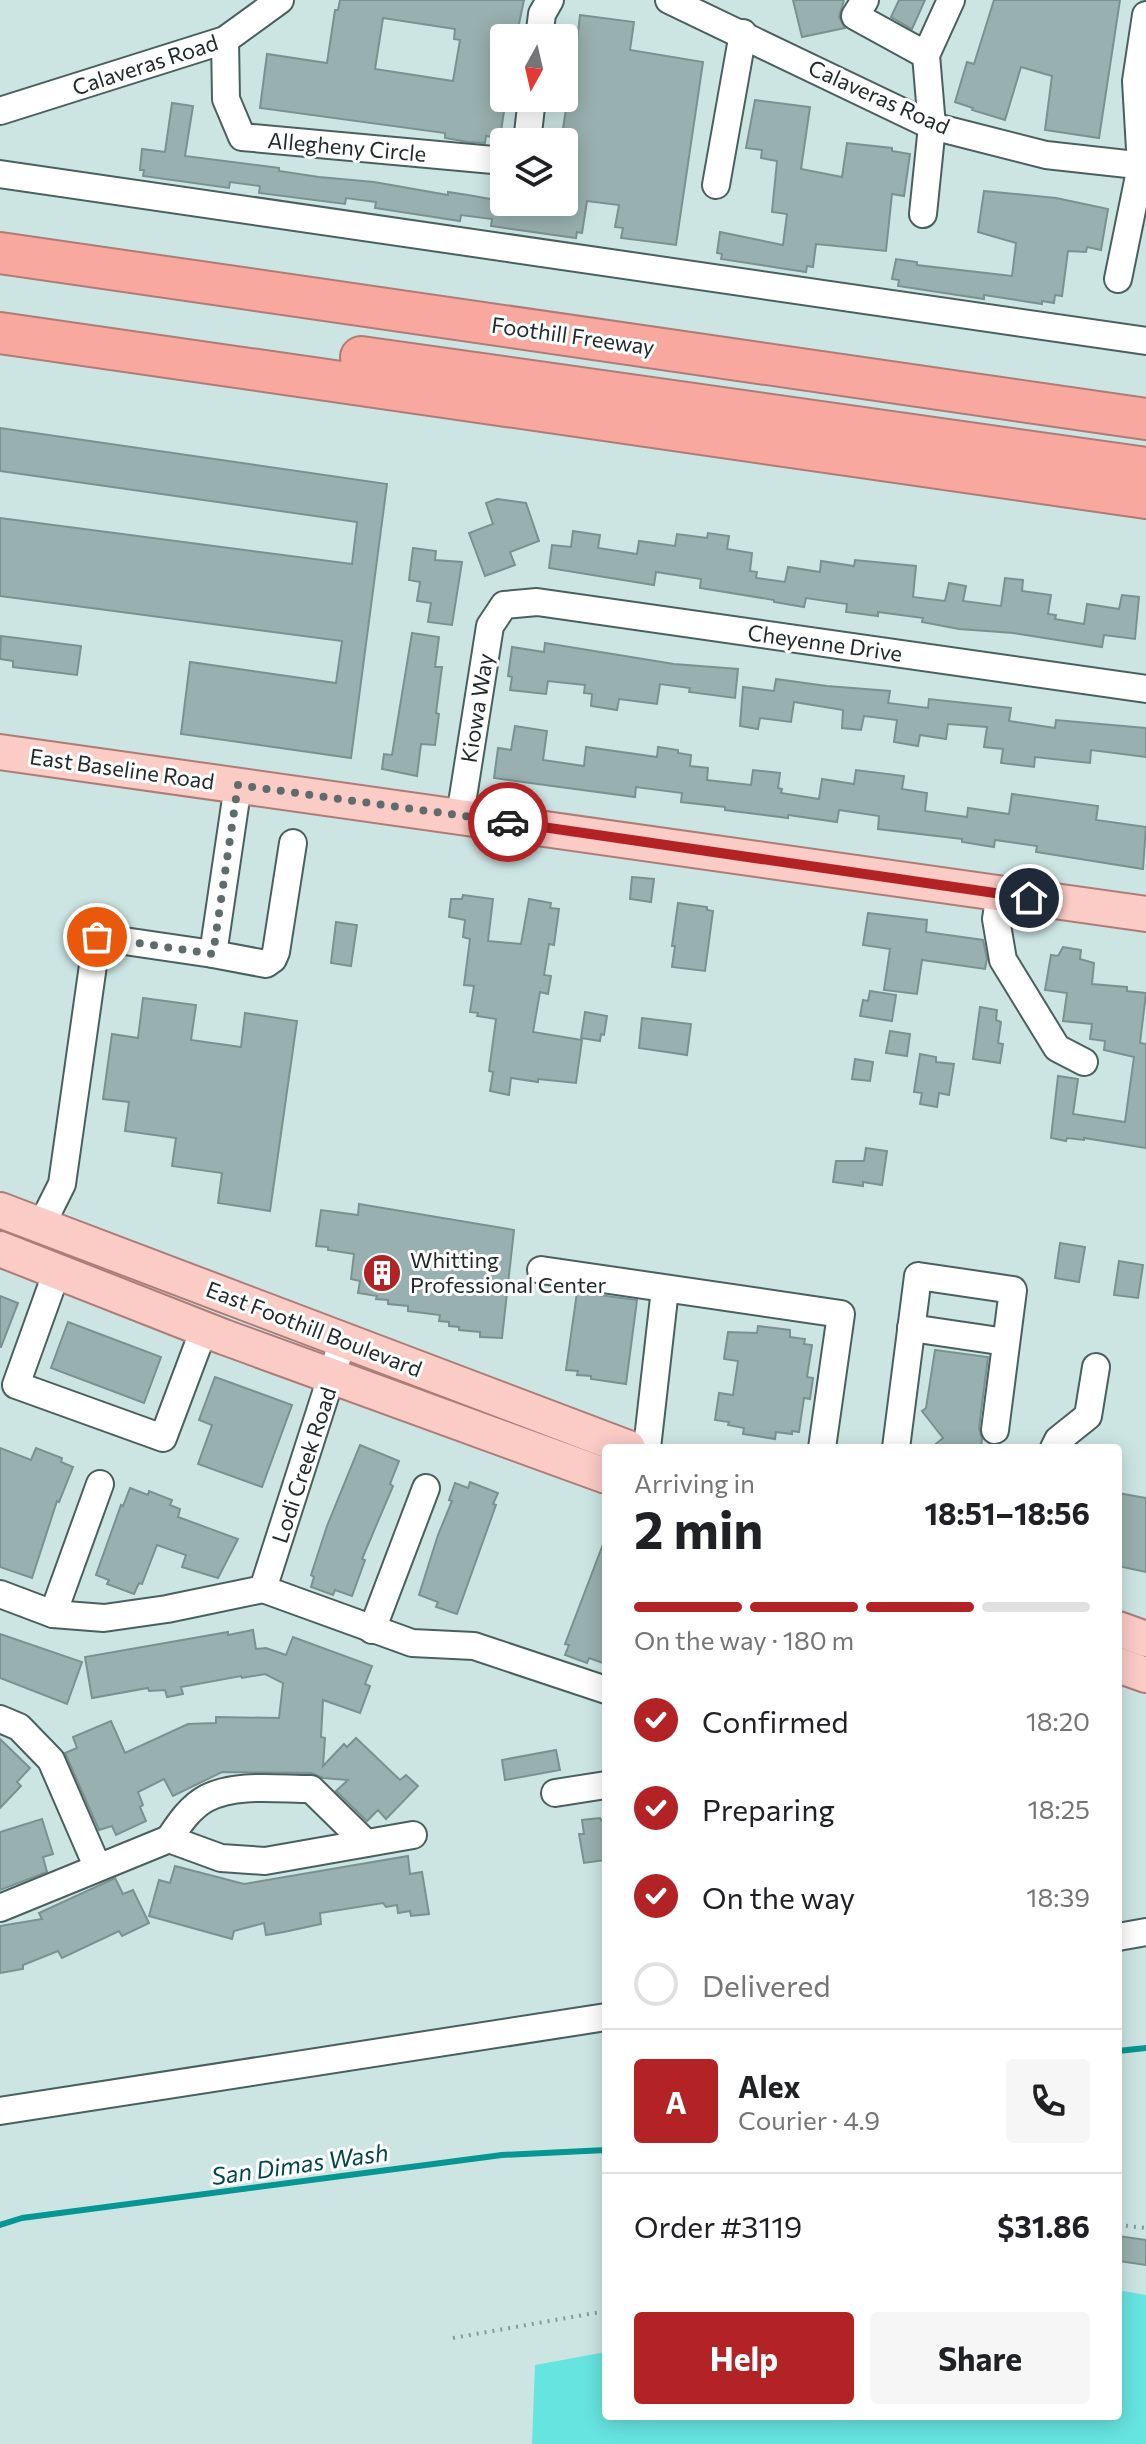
<!DOCTYPE html>
<html lang="en">
<head>
<meta charset="utf-8">
<style>
	:root { --surface:#fff; --page:#f6f6f6; --text:#202124; --muted:#757577; --line:#e0e0e0; --accent:#b32224 }
	body { margin:0; font-family:Commissioner,sans-serif; background:var(--page); color:var(--text); height:100vh; display:flex; flex-direction:column; font-size:30px; white-space:nowrap }
	* { box-sizing:border-box; margin:0 }
	p { font-size:26px; color:var(--muted) }
	.icon { flex:none; width:44px; height:44px; fill:none; stroke:currentColor; stroke-width:2; stroke-linecap:round; stroke-linejoin:round }
	.map { position:relative; flex:1; overflow:hidden }
	.details { position:absolute; left:602px; top:1444px; width:520px; height:976px; display:flex; flex-direction:column; background:var(--surface); border-radius:8px; box-shadow:0 4px 20px #0003 }
	.details>* { flex:none }
	.needle { width:52px; rotate:188deg }
	.tools { position:absolute; left:490px; top:24px; display:grid; gap:16px }
	.tools a { display:grid; place-items:center; width:88px; height:88px; border-radius:8px; background:var(--surface); box-shadow:0 4px 20px #0003; font-size:40px }
	.pin { position:absolute; display:grid; place-items:center; width:68px; height:68px; color:#fff; margin:-34px; border:4px solid #fff; border-radius:50%; box-shadow:0 2px 8px #0007 }
	.courier { position:absolute; display:grid; place-items:center; width:80px; height:80px; margin:-40px; border:6px solid #b32224; border-radius:50%; background:#fff; color:#222; box-shadow:0 2px 10px #0007 }
	.summary em { font-style:normal; font-weight:700 }
	.summary div { display:flex; flex-direction:column-reverse }
	.summary { display:flex; align-items:center; justify-content:space-between; height:136px; padding:0 32px }
	h1 { font-size:52px; font-weight:700; line-height:60px }
	.bar { display:grid; grid-template-columns:repeat(4,1fr); gap:12px 8px; align-content:center; height:96px; padding:0 32px }
	.bar i { height:10px; border-radius:6px; background:var(--line) }
	.bar .active { background:var(--accent) }
	.bar p { grid-column:span 4 }
	.line { display:flex; align-items:center; gap:20px; padding:0 32px; border-top:2px solid var(--line) }
	.line div { flex:1 }
	.round { display:grid; place-items:center; flex:none; width:84px; height:84px; border-radius:8px; background:var(--page) }
	ol { padding:0 32px; list-style:none }
	li { display:flex; align-items:center; gap:24px; height:88px }
	li p { margin-inline-start:auto }
	li .icon { padding:8px; border-radius:50%; background:var(--accent); color:#fff; stroke-width:4 }
	li:last-child { color:var(--muted) }
	li i { width:44px; height:44px; border:4px solid var(--line); border-radius:50% }
	.button { display:flex; gap:16px; margin-top:auto; padding:16px 32px }
	.button a { flex:1; height:92px; border-radius:8px; background:var(--accent); color:#fff; font-size:32px; font-weight:700; line-height:92px; text-align:center }
	.button a+a { background:var(--page); color:var(--text) }
	.map>svg:first-child { display:block }
	.green { fill:#66e4e0 }
	.lines { fill:none; stroke-linecap:round; stroke-linejoin:round }
	.stream { stroke:#069694; stroke-width:6 }
	.building { fill:#98b0af; stroke:#7a9190; stroke-width:2; fill-rule:evenodd }
	.minor-casing { stroke:#4a605f; stroke-width:30 }
	.major-casing { stroke:#ae7c77; stroke-width:38 }
	.highway-casing { stroke:#ae7c77; stroke-width:44 }
	.path { stroke:#879a99; stroke-width:4; stroke-dasharray:2 6; stroke-linecap:butt }
	.minor { stroke:#fff; stroke-width:26 }
	.major { stroke:#fbcbc6; stroke-width:34 }
	.highway { stroke:#f9a8a0; stroke-width:40 }
	.done { stroke:#5e6c6b; stroke-width:8; stroke-dasharray:0 14.4 }
	.route { stroke:#b32224; stroke-width:10 }
	.labels { text-anchor:middle; stroke-width:6; stroke-linejoin:round; paint-order:stroke }
	.street-label { font-size:22px; fill:#222b2b; stroke:#fff }
	.poi-label { font-size:22px; fill:#222b2b; stroke:#fff; text-anchor:start }
	.water-label { font-size:24px; font-style:italic; fill:#004948; stroke:#fff }
</style>
</head>
<body>
<div class="map">
<svg width="1146" height="2444" viewBox="0 0 1146 2444">
	<rect width="100%" height="100%" fill="#cce5e3"/>
	<polygon class="green" points="1118,2290 1146,2295 1146,2444 532,2444 535,2365 606,2352 606,2416 1118,2416"/>
	<g class="lines">
		<g class="stream">
			<polyline points="1118,2051 1146,2048"/>
			<polyline points="0,2225 22,2218 502,2155 606,2150"/>
		</g>
	</g>
	<g class="building">
		<path d="M 340,0 L 524,0 L 516,38 L 504,38 L 504,98 L 506,98 L 500,138 L 486,136 L 485,143 L 468,142 L 445,138 L 445,133 L 260,108 L 267,54 L 327,63 L 335,10 L 338,10 ZM 383,18 L 455,29 L 454,39 L 460,40 L 453,81 L 375,69 Z"/>
		<polygon points="793,0 844,0 839,17 845,28 802,37"/>
		<polygon points="899,0 925,0 912,29 891,17"/>
		<polygon points="994,0 1120,0 1099,138 1045,130 1052,76 1021,67 1005,120 972,110 973,108 955,102 967,62 974,64"/>
		<polygon points="580,15 634,22 630,50 703,62 676,245 621,238 623,228 615,227 619,205 587,201 582,233 577,232 576,238 491,226 492,219 461,215 460,221 375,208 376,202 346,198 345,204 259,193 260,186 230,182 229,188 143,176 144,170 140,170 142,149 165,152 172,103 193,106 185,156 279,168 279,171 319,177 374,182 448,195 448,192 468,195 564,212 564,142 561,142 567,102 570,102"/>
		<polygon points="755,100 810,107 801,169 842,177 847,143 892,148 892,151 910,154 904,196 892,194 886,251 816,244 813,267 807,266 806,272 721,259 722,254 717,253 720,232 783,245 787,214 772,212 777,161 761,158 762,150 746,148"/>
		<polygon points="984,191 1056,198 1108,209 1101,250 1087,247 1086,252 1068,251 1062,296 1055,295 1054,303 1042,301 1042,304 984,295 984,299 898,286 899,280 892,279 896,259 917,262 917,265 1012,276 1016,243 978,232"/>
		<polygon points="0,428 387,484 351,758 181,734 190,662 336,683 342,641 0,596 0,518 352,564 357,522 0,471"/>
		<polygon points="497,499 526,503 539,541 510,552 515,565 485,576 469,533 493,524 486,503"/>
		<polygon points="573,531 600,535 598,548 637,554 639,541 675,546 677,534 707,538 708,533 729,536 727,549 752,553 750,571 757,572 756,578 785,582 788,567 820,572 821,561 854,566 855,560 916,566 913,597 945,601 949,583 966,586 963,601 1001,606 1005,578 1023,580 1022,591 1051,595 1048,614 1056,615 1055,619 1084,624 1087,604 1119,609 1122,595 1139,597 1135,639 1104,635 1102,647 1013,633 959,629 922,622 923,618 878,612 878,616 846,612 847,604 806,598 804,607 774,602 774,600 700,588 701,579 656,572 654,585 549,568 552,545 571,547"/>
		<polygon points="413,548 436,551 435,560 462,562 452,625 428,622 431,603 417,601 420,582 409,580"/>
		<polygon points="412,633 439,637 435,667 442,667 436,713 439,714 435,745 421,744 417,776 382,769 384,754 392,755"/>
		<polygon points="1,636 81,646 77,675 13,667 13,661 0,659"/>
		<polygon points="545,643 674,664 738,669 735,698 689,692 690,688 660,684 657,704 619,699 617,710 591,706 592,694 584,693 585,685 548,681 546,694 510,690 512,677 508,676 512,647 544,652"/>
		<polygon points="776,679 827,686 890,691 888,703 928,708 929,699 1011,708 1009,721 1055,728 1056,720 1146,728 1146,757 1091,750 1090,763 1035,757 1034,767 1001,763 1003,749 984,747 987,727 948,724 946,739 920,735 918,746 894,742 897,720 864,716 861,730 842,728 843,710 794,702 791,722 760,718 758,729 740,726 743,687 774,691"/>
		<polygon points="515,726 547,731 543,760 584,766 586,747 657,757 658,747 678,750 678,753 691,755 690,766 708,768 707,780 751,785 753,770 780,773 778,788 782,789 781,793 819,799 822,779 854,784 856,770 904,776 902,789 927,793 925,811 967,817 968,808 1009,814 1012,794 1098,806 1096,820 1146,827 1143,869 1036,852 1037,846 995,840 994,847 962,842 962,839 878,829 879,816 839,810 837,822 788,815 788,818 725,810 725,807 681,802 682,793 636,787 635,797 494,778 498,748 511,750"/>
		<polygon points="632,877 654,879 651,902 630,899"/>
		<polygon points="463,895 493,899 488,941 521,944 529,899 551,903 550,908 559,909 554,945 549,944 544,975 551,976 548,994 540,992 533,1032 582,1040 576,1083 538,1079 538,1082 511,1078 509,1095 490,1091 493,1072 489,1071 496,1019 477,1016 478,1013 470,1012 474,986 464,985 470,939 463,937 465,920 449,917 451,899 462,899"/>
		<polygon points="678,903 707,907 707,910 713,911 705,971 672,967 675,946 672,946"/>
		<polygon points="868,913 927,920 926,932 983,940 987,959 985,969 922,960 917,994 884,990 890,949 863,945"/>
		<polygon points="336,922 357,925 351,966 331,963"/>
		<polygon points="1063,947 1081,950 1080,959 1094,963 1092,984 1127,987 1127,991 1146,993 1140,1043 1146,1044 1146,1148 1084,1138 1084,1140 1067,1138 1066,1141 1051,1138 1058,1076 1078,1079 1073,1114 1125,1122 1134,1057 1104,1050 1105,1041 1090,1039 1092,1024 1063,1021 1067,993 1045,990 1051,955 1058,956"/>
		<polygon points="870,991 896,995 892,1021 860,1016 863,1000 868,1001"/>
		<polygon points="143,998 196,1005 191,1040 241,1047 245,1013 297,1021 270,1211 218,1203 222,1173 172,1166 176,1138 125,1131 129,1102 103,1099 112,1034 138,1038"/>
		<polygon points="980,1007 997,1010 996,1020 1001,1022 998,1043 1003,1044 1000,1063 973,1059"/>
		<polygon points="585,1012 607,1016 604,1035 601,1034 600,1041 581,1038"/>
		<polygon points="642,1018 691,1024 687,1055 639,1048"/>
		<polygon points="890,1031 910,1034 907,1056 886,1053"/>
		<polygon points="920,1054 936,1057 936,1062 954,1064 949,1095 939,1093 937,1107 920,1104 922,1093 914,1092"/>
		<polygon points="855,1059 873,1062 870,1081 852,1079"/>
		<polygon points="866,1148 887,1151 882,1185 863,1182 863,1186 833,1182 836,1161 864,1161"/>
		<polygon points="359,1204 514,1230 502,1338 480,1337 480,1332 459,1330 459,1327 449,1326 449,1322 439,1321 440,1315 408,1311 408,1306 388,1304 388,1300 376,1299 377,1296 358,1293 360,1281 351,1279 354,1254 328,1250 328,1247 316,1246 321,1210 358,1215"/>
		<polygon points="1060,1243 1085,1247 1079,1282 1055,1278"/>
		<polygon points="1119,1261 1143,1265 1138,1298 1114,1295"/>
		<polygon points="577,1292 637,1300 626,1384 591,1379 591,1376 577,1375 578,1371 566,1370"/>
		<polygon points="0,1296 18,1303 1,1347 0,1347"/>
		<polygon points="68,1322 161,1357 144,1403 51,1368"/>
		<polygon points="758,1326 790,1330 790,1337 805,1339 804,1344 812,1345 807,1377 813,1378 810,1399 804,1398 799,1432 792,1431 792,1434 776,1432 775,1439 743,1434 744,1428 728,1425 729,1422 715,1420 719,1393 733,1395 738,1361 724,1359 728,1332 757,1333"/>
		<polygon points="935,1350 988,1357 979,1428 982,1439 981,1448 931,1448 943,1438 922,1411 926,1408"/>
		<polygon points="215,1377 292,1405 262,1487 198,1464 212,1425 199,1420"/>
		<polygon points="360,1445 399,1461 390,1484 393,1486 362,1559 365,1560 352,1596 335,1590 333,1595 311,1587 314,1577 311,1575 327,1526"/>
		<polygon points="0,1448 31,1460 36,1448 62,1458 61,1462 73,1467 59,1502 57,1501 32,1578 0,1567"/>
		<polygon points="470,1482 498,1493 493,1504 496,1505 457,1614 436,1607 438,1602 419,1595 438,1535 452,1501 449,1500 455,1483 468,1488"/>
		<polygon points="130,1488 148,1495 149,1491 172,1500 170,1505 180,1509 178,1517 238,1539 218,1578 182,1567 186,1555 157,1545 142,1584 139,1583 134,1594 107,1584 109,1580 96,1575 121,1505 123,1506"/>
		<polygon points="1118,1493 1146,1498 1146,1572 1118,1566"/>
		<polygon points="605,1539 606,1540 606,1664 589,1658 587,1663 565,1655 569,1645 565,1644"/>
		<polygon points="253,1630 256,1649 266,1648 286,1655 293,1637 372,1666 365,1684 370,1686 360,1713 323,1700 321,1737 325,1738 323,1766 344,1744 347,1747 356,1738 400,1780 406,1775 418,1786 386,1819 378,1810 367,1821 336,1791 348,1780 323,1778 311,1773 222,1772 173,1796 164,1779 138,1792 143,1805 140,1807 146,1821 116,1835 112,1826 99,1830 65,1753 77,1748 73,1737 111,1721 125,1753 188,1724 216,1723 216,1717 279,1718 283,1683 265,1674 242,1678 241,1676 181,1687 183,1694 167,1697 165,1690 149,1691 148,1688 92,1698 85,1657 228,1632 228,1635"/>
		<polygon points="0,1634 82,1662 67,1704 0,1678"/>
		<polygon points="0,1739 30,1768 17,1782 21,1786 0,1808"/>
		<polygon points="556,1750 560,1770 505,1780 502,1760"/>
		<polygon points="600,1818 601,1820 606,1819 606,1860 584,1863 579,1834 584,1834 582,1820"/>
		<polygon points="42,1819 53,1854 43,1857 47,1872 0,1890 0,1832"/>
		<polygon points="408,1856 410,1874 422,1872 429,1914 411,1916 410,1911 398,1913 397,1905 386,1907 383,1903 320,1913 321,1924 284,1932 266,1935 264,1923 234,1931 232,1939 149,1916 159,1880 170,1883 175,1866 244,1884"/>
		<polygon points="115,1878 123,1894 133,1890 149,1923 122,1936 119,1931 62,1958 58,1951 23,1965 23,1969 0,1973 0,1926 42,1919 39,1913"/>
		<polygon points="1118,2236 1146,2240 1146,2265 1118,2261"/>
	</g>
	<g class="lines">
		<defs>
			<g id="minor">
				<polyline points="669,0 932,126 1046,155 1146,166"/>
				<polyline points="865,0 855,16 926,55"/>
				<polyline points="539,38 542,14 550,0"/>
				<polyline points="225,40 226,99 242,137 504,161"/>
				<polyline points="0,111 225,40 280,0"/>
				<polyline points="527,142 532,98"/>
				<polyline points="0,174 1146,341"/>
				<polyline points="716,185 743,33"/>
				<polyline points="923,214 932,126 926,55 951,0"/>
				<polyline points="1118,279 1141,166 1136,81 1146,15"/>
				<polyline points="460,816 490,626 504,605 537,602 1146,689"/>
				<polyline points="1000,893 996,919 1003,960 1057,1048 1084,1062"/>
				<polyline points="213,954 266,964 273,959 276,952 293,843"/>
				<polyline points="41,1226 62,1184 97,937 213,954 238,785"/>
				<polyline points="541,1270 841,1314 822,1448"/>
				<polyline points="57,1271 16,1385 163,1438 204,1329"/>
				<polyline points="911,1328 1006,1342"/>
				<polyline points="647,1448 665,1289"/>
				<polyline points="896,1448 918,1276 1013,1290 995,1430"/>
				<polyline points="1054,1448 1058,1440 1088,1416 1096,1367"/>
				<polyline points="263,1589 343,1340"/>
				<polyline points="0,1594 53,1614 104,1618 167,1609 263,1589 412,1643 474,1646 606,1690"/>
				<polyline points="53,1614 100,1484"/>
				<polyline points="372,1630 426,1488"/>
				<polyline points="0,1719 19,1727 51,1760 97,1866"/>
				<polyline points="555,1793 606,1785"/>
				<path d="M 169,1839 C 179,1824 190,1807 207,1798 C 237,1783 278,1789 311,1789 L 366,1843"/>
				<polyline points="0,1908 169,1839 221,1858 265,1861 413,1835"/>
				<polyline points="1118,1937 1146,1932"/>
				<polyline points="0,2111 606,2017"/>
			</g>
			<g id="major">
				<polyline points="0,752 1146,914"/>
				<polyline points="0,1210 628,1448"/>
				<polyline points="0,1249 224,1337 606,1476"/>
				<polyline points="1118,1629 1146,1639"/>
				<polyline points="1118,1665 1146,1675"/>
			</g>
			<g id="highway">
				<polyline points="0,253 1146,419"/>
				<polyline points="0,333 1146,498"/>
				<polyline points="361,357 1146,468"/>
			</g>
		</defs>
		<use href="#minor" class="minor-casing"/>
		<use href="#major" class="major-casing"/>
		<use href="#highway" class="highway-casing"/>
		<g class="path">
			<polyline points="1118,2225 1146,2228"/>
			<polyline points="453,2338 606,2311"/>
		</g>
		<use href="#minor" class="minor"/>
		<use href="#major" class="major"/>
		<use href="#highway" class="highway"/>
	</g>
	<g class="lines">
		<polyline class="done" points="97,937 213,954 238,785 508,822"/>
		<polyline class="route" points="508,822 1029,898"/>
	</g>
	<defs>
		<symbol id="building-disc" viewBox="-11 -11 22 22"><circle r="9.5" fill="#b32224" stroke="#fff"/><path d="M-4-6H4V6H1V3H-1V6H-4ZM-2.5-4.3h1.7v1.8h-1.7ZM.8-4.3h1.7v1.8H.8ZM-2.5-1h1.7V.8h-1.7ZM.8-1h1.7V.8H.8Z" fill="#fff"/></symbol>
	</defs>
	<g fill-rule="evenodd">
		<use href="#building-disc" x="360" y="1251" width="44" height="44"/>
	</g>
	<g class="labels">
		<g class="street-label">
			<text transform="translate(145 65) rotate(-18)" y="8">Calaveras Road</text>
			<text transform="translate(879 97) rotate(24)" y="8">Calaveras Road</text>
			<text transform="translate(347 147) rotate(5)" y="8">Allegheny Circle</text>
			<text transform="translate(573 336) rotate(8)" y="8">Foothill Freeway</text>
			<text transform="translate(825 643) rotate(8)" y="8">Cheyenne Drive</text>
			<text transform="translate(477 708) rotate(-81)" y="8">Kiowa Way</text>
			<text transform="translate(122 769) rotate(8)" y="8">East Baseline Road</text>
			<text transform="translate(314 1329) rotate(21)" y="8">East Foothill Boulevard</text>
			<text transform="translate(304 1465) rotate(-72)" y="8">Lodi Creek Road</text>
		</g>
		<g class="poi-label">
			<text x="410" y="1268">Whitting<tspan x="410" dy="25">Professional Center</tspan></text>
		</g>
		<g class="water-label">
			<text transform="translate(300 2165) rotate(-8)" y="8">San Dimas Wash</text>
		</g>
	</g>
</svg>
<div class="tools">
<a><svg class="needle" viewBox="-14 -14 28 28"><path d="M0-13l5 13h-10z" fill="#e53935"/><path d="M0 13l5-13h-10z" fill="#757577"/></svg></a>
<a><svg class="icon" aria-label="layers" viewBox="0 0 24 24"><path d="M12 4l9 5-9 5-9-5zM3 14l9 5 9-5"/></svg></a>
</div>
<div class="pin" style="left:97px;top:937px;background:#ea580c"><svg class="icon" aria-label="bag" viewBox="0 0 24 24"><path d="M5 8h14l-1 12H6zM9 8a3 3 0 0 1 6 0"/></svg></div>
<div class="pin" style="left:1029px;top:898px;background:#1f2937"><svg class="icon" aria-label="home" viewBox="0 0 24 24"><path d="M3 11l9-7 9 7M6 9v11h12V9"/></svg></div>
<div class="courier" style="left:508px;top:822px"><svg class="icon" aria-label="car" viewBox="0 0 24 24"><path d="M5 17H2v-5l4-1 3-4h7l3 4 3 1v5h-3M9 17h6M6 11h13"/><circle cx="7" cy="17" r="2"/><circle cx="17" cy="17" r="2"/></svg></div>
<section class="details">
<div class="summary"><div><h1>2 min</h1><p>Arriving in</p></div><em>18:51–18:56</em></div>
<div class="bar"><i class="active"></i><i class="active"></i><i class="active"></i><i></i><p>On the way · 180 m</p></div>
<ol>
<li><svg class="icon" aria-label="check" viewBox="0 0 24 24"><path d="M5 12l5 5 9-10"/></svg>Confirmed<p>18:20</p></li>
<li><svg class="icon" aria-label="check" viewBox="0 0 24 24"><path d="M5 12l5 5 9-10"/></svg>Preparing<p>18:25</p></li>
<li><svg class="icon" aria-label="check" viewBox="0 0 24 24"><path d="M5 12l5 5 9-10"/></svg>On the way<p>18:39</p></li>
<li><i></i>Delivered</li>
</ol>
<div class="line" style="height:144px"><b class="round" style="background:var(--accent);color:#fff">A</b><div><b>Alex</b><p>Courier · 4.9</p></div><a class="round"><svg class="icon" aria-label="phone" viewBox="0 0 24 24"><path d="M5 4h4l2 5-3 2q2 4 5 5l2-3 5 2v4C11 20 4 13 5 4z"/></svg></a></div>
<div class="line" style="height:104px"><div>Order #3119</div><b>$31.86</b></div>
<div class="button"><a>Help</a><a>Share</a></div>
</section>
</div>
</body>
</html>
